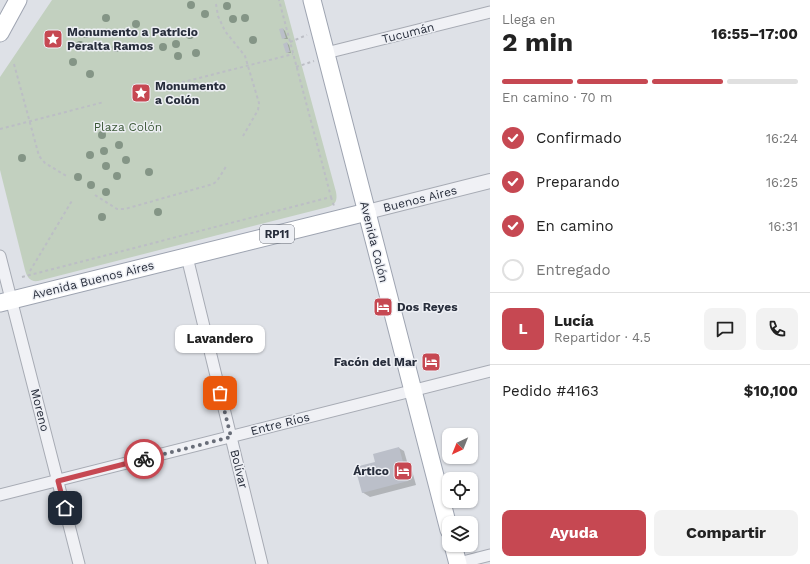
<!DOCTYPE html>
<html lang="es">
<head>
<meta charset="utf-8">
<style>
	:root { --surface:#fff; --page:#f2f2f2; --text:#222; --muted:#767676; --line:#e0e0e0; --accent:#c64852 }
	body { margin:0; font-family:"Work Sans",sans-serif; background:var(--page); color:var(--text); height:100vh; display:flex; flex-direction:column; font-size:15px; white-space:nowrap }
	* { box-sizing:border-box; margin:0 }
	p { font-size:13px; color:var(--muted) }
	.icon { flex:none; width:22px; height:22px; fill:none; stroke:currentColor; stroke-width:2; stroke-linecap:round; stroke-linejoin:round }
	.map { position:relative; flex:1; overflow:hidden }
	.side { display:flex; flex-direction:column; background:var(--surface); width:320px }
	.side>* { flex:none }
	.needle { width:26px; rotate:223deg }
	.buttons { position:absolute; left:442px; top:428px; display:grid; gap:8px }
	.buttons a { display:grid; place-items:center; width:36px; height:36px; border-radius:8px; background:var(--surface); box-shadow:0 1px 3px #0004; font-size:20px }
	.pin { position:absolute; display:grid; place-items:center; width:34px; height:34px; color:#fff; margin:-17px; border-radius:8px; box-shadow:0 2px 6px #0006 }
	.courier { position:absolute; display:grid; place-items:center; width:40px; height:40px; margin:-20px; border:3px solid #c64852; border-radius:50%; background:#fff; color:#222; box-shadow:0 1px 5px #0007 }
	.bubble { position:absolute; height:28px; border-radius:8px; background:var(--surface); box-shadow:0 1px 3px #0004; font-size:13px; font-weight:700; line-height:28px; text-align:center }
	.overview em { font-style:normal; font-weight:700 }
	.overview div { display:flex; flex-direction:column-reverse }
	.overview { display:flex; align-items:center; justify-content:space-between; height:68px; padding:0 12px }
	h1 { font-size:26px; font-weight:700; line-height:30px }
	.bar { display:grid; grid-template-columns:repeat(4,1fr); gap:6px 4px; align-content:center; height:48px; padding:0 12px }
	.bar i { height:5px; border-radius:3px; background:var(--line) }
	.bar .current { background:var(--accent) }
	.bar p { grid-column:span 4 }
	.line { display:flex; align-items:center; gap:10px; padding:0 12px; border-top:1px solid var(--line) }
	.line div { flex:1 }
	.round { display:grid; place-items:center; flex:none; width:42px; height:42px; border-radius:8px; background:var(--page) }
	ol { padding:0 12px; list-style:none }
	li { display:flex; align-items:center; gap:12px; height:44px }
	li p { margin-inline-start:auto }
	li .icon { padding:4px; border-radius:50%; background:var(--accent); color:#fff; stroke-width:4 }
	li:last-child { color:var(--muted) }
	li i { width:22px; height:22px; border:2px solid var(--line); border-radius:50% }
	.action { display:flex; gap:8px; margin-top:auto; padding:8px 12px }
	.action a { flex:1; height:46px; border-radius:8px; background:var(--accent); color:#fff; font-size:16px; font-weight:700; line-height:46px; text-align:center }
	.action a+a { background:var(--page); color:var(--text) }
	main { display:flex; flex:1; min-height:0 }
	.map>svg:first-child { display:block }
	.green { fill:#c2d0bf }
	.shadow { fill:#0003 }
	.building { fill:#bbbfc9 }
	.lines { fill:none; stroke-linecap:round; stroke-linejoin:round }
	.minor-casing { stroke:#a7abb4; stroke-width:13 }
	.tertiary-casing { stroke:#a7abb4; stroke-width:16 }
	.primary-casing { stroke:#9ea4b1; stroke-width:19 }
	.path { stroke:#bcbec5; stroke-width:2; stroke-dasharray:3 3; stroke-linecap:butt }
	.minor { stroke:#f0f1f5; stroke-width:11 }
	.tertiary { stroke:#f0f1f5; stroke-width:14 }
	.primary { stroke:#fff; stroke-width:17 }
	.tree { fill:#849586 }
	.done { stroke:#686d78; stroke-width:4; stroke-dasharray:0 7.2 }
	.route { stroke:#c64852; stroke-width:5 }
	.labels { text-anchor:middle; stroke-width:3; stroke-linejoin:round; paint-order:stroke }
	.shield { fill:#edeff4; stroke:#636873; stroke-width:1 }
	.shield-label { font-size:11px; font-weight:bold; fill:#282e3c }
	.poi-label { font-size:12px; font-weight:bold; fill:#282e3c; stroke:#edeff4; text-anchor:start }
	.street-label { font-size:12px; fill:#282e3c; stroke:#edeff4 }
	.park-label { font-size:12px; fill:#3a5736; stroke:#edeff4 }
</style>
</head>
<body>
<main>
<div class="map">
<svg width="490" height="564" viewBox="0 0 490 564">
	<rect width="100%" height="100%" fill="#dee1e7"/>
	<path class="green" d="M 52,0 L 284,0 L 336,192 C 338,203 334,206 324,208 L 38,281 C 30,282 27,277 25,270 L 0,170 L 0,77 Z"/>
	<g class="shadow">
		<polygon points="283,29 285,31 288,39 285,39 283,38"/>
		<polygon points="287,43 289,45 291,53 289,53 286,52"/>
		<polygon points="399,448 404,451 408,465 411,467 416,485 370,497 362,492 377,463"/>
	</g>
	<g class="building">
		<polygon points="283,28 286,38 282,39 279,29"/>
		<polygon points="287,42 290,52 286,53 283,44"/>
		<polygon points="399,447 408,481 362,493 355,467 375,462 373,454"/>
	</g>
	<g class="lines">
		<defs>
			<g id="minor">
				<polyline points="326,53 490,12"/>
				<polyline points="0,256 79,564"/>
				<polyline points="187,257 262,564"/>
				<polyline points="0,495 490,371"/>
				<polyline points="455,564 490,555"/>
			</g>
			<polyline id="tertiary" points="367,212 490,181"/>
			<g id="primary">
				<polyline points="312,0 449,530"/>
				<polyline points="0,33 18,0"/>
				<polyline points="0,303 367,212"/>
				<polyline points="453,545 458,564"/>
			</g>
		</defs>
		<use href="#minor" class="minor-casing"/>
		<use href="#tertiary" class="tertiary-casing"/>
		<use href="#primary" class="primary-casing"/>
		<g class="path">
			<polyline points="216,4 218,16 225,31 245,56 259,103 258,110 243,136"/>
			<polyline points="290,42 307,35"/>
			<polyline points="14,64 39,156 45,163 68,177"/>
			<polyline points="296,67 314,61"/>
			<polyline points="176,84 293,54"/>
			<polyline points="0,129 104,102"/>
			<polyline points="95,195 117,209 125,209 213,184 217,181 227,165"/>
			<polyline points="331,197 334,206"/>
			<polyline points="30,271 73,199"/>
			<polyline points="22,277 331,197 279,0"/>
		</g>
		<use href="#minor" class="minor"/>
		<use href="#tertiary" class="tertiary"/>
		<use href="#primary" class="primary"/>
	</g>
	<g class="tree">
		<circle cx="191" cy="5" r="4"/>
		<circle cx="227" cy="6" r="4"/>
		<circle cx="205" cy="14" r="4"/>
		<circle cx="106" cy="18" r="4"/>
		<circle cx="245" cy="18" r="4"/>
		<circle cx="233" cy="19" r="4"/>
		<circle cx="136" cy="24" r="4"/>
		<circle cx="86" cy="34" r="4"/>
		<circle cx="190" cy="35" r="4"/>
		<circle cx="253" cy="40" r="4"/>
		<circle cx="176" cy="44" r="4"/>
		<circle cx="80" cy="45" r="4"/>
		<circle cx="163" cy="47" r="4"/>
		<circle cx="116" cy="48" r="4"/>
		<circle cx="196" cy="53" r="4"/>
		<circle cx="178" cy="56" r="4"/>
		<circle cx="73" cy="62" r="4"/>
		<circle cx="90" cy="74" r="4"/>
		<circle cx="102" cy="135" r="4"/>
		<circle cx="119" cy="145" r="4"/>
		<circle cx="104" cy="151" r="4"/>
		<circle cx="90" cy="155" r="4"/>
		<circle cx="22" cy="158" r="4"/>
		<circle cx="126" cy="160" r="4"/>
		<circle cx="106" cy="166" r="4"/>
		<circle cx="149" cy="172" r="4"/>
		<circle cx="117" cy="176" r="4"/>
		<circle cx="78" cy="177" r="4"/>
		<circle cx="91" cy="185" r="4"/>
		<circle cx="106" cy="192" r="4"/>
		<circle cx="158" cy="212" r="4"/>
		<circle cx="102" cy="217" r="4"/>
	</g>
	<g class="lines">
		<polyline class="done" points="144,459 231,437 220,393"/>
		<polyline class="route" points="65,508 58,481 144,459"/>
	</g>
	<defs>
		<symbol id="sight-square" viewBox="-11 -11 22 22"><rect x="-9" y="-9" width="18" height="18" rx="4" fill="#c64852" stroke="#edeff4"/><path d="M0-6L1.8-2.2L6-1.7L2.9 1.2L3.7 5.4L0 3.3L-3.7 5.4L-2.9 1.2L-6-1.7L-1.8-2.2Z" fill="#fff"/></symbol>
		<symbol id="hotel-square" viewBox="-11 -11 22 22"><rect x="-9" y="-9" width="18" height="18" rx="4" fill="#c64852" stroke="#edeff4"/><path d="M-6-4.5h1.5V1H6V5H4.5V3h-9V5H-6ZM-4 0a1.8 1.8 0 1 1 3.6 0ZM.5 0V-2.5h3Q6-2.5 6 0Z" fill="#fff"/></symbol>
	</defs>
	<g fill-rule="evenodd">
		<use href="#sight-square" x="42" y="28" width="22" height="22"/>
		<use href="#sight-square" x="130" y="82" width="22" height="22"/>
		<use href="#hotel-square" x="372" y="296" width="22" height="22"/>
		<use href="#hotel-square" x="420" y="351" width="22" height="22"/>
		<use href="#hotel-square" x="392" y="460" width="22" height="22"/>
	</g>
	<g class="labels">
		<rect class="shield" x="260" y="225" width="34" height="18" rx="3"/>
		<g class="shield-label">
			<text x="277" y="238">RP11</text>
		</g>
		<g class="poi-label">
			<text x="67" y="36">Monumento a Patricio<tspan x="67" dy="14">Peralta Ramos</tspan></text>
			<text x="155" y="90">Monumento<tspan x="155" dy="14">a Colón</tspan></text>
			<text x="397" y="311">Dos Reyes</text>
			<text x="417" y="366" text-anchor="end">Facón del Mar</text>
			<text x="389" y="475" text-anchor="end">Ártico</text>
		</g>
		<g class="street-label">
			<text transform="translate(408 33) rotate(-14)" y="4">Tucumán</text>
			<text transform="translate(420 199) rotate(-14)" y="4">Buenos Aires</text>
			<text transform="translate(374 242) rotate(76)" y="4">Avenida Colón</text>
			<text transform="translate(93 280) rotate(-14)" y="4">Avenida Buenos Aires</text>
			<text transform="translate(40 410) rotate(76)" y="4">Moreno</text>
			<text transform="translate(280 424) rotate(-14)" y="4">Entre Ríos</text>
			<text transform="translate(239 469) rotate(76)" y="4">Bolívar</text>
		</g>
		<g class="park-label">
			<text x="128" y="131">Plaza Colón</text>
		</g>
	</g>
</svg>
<div class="buttons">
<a><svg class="needle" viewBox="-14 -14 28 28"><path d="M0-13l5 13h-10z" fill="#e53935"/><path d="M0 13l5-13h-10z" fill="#767676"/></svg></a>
<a><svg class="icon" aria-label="locate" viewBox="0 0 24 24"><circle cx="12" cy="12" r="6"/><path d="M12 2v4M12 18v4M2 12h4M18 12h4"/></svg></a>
<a><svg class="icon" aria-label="layers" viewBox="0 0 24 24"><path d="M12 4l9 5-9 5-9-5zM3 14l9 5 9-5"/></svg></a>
</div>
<div class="pin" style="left:220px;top:393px;background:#ea580c"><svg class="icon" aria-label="bag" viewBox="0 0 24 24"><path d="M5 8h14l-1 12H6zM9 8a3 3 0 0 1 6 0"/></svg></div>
<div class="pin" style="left:65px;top:508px;background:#1f2937"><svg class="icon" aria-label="home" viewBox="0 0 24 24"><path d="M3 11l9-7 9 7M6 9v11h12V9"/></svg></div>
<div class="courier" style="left:144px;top:459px"><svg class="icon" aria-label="bike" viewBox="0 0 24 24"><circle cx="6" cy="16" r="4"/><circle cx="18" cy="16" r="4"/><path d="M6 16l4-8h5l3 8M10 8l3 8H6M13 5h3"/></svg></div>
<div class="bubble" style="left:175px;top:325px;width:90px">Lavandero</div>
</div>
<section class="side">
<div class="overview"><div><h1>2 min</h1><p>Llega en</p></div><em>16:55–17:00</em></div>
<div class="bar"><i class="current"></i><i class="current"></i><i class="current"></i><i></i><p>En camino · 70 m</p></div>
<ol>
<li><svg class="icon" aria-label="check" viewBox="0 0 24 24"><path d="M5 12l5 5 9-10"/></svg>Confirmado<p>16:24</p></li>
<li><svg class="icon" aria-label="check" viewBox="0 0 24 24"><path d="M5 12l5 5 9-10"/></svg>Preparando<p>16:25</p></li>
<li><svg class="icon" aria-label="check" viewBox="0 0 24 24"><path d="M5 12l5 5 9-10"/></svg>En camino<p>16:31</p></li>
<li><i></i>Entregado</li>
</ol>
<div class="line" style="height:72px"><b class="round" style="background:var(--accent);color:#fff">L</b><div><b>Lucía</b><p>Repartidor · 4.5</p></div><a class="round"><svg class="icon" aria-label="chat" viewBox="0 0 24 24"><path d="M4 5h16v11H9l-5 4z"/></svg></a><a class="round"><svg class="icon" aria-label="phone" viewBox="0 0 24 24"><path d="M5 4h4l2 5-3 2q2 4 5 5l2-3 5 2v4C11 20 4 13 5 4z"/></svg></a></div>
<div class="line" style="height:52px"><div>Pedido #4163</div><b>$10,100</b></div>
<div class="action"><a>Ayuda</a><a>Compartir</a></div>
</section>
</main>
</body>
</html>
